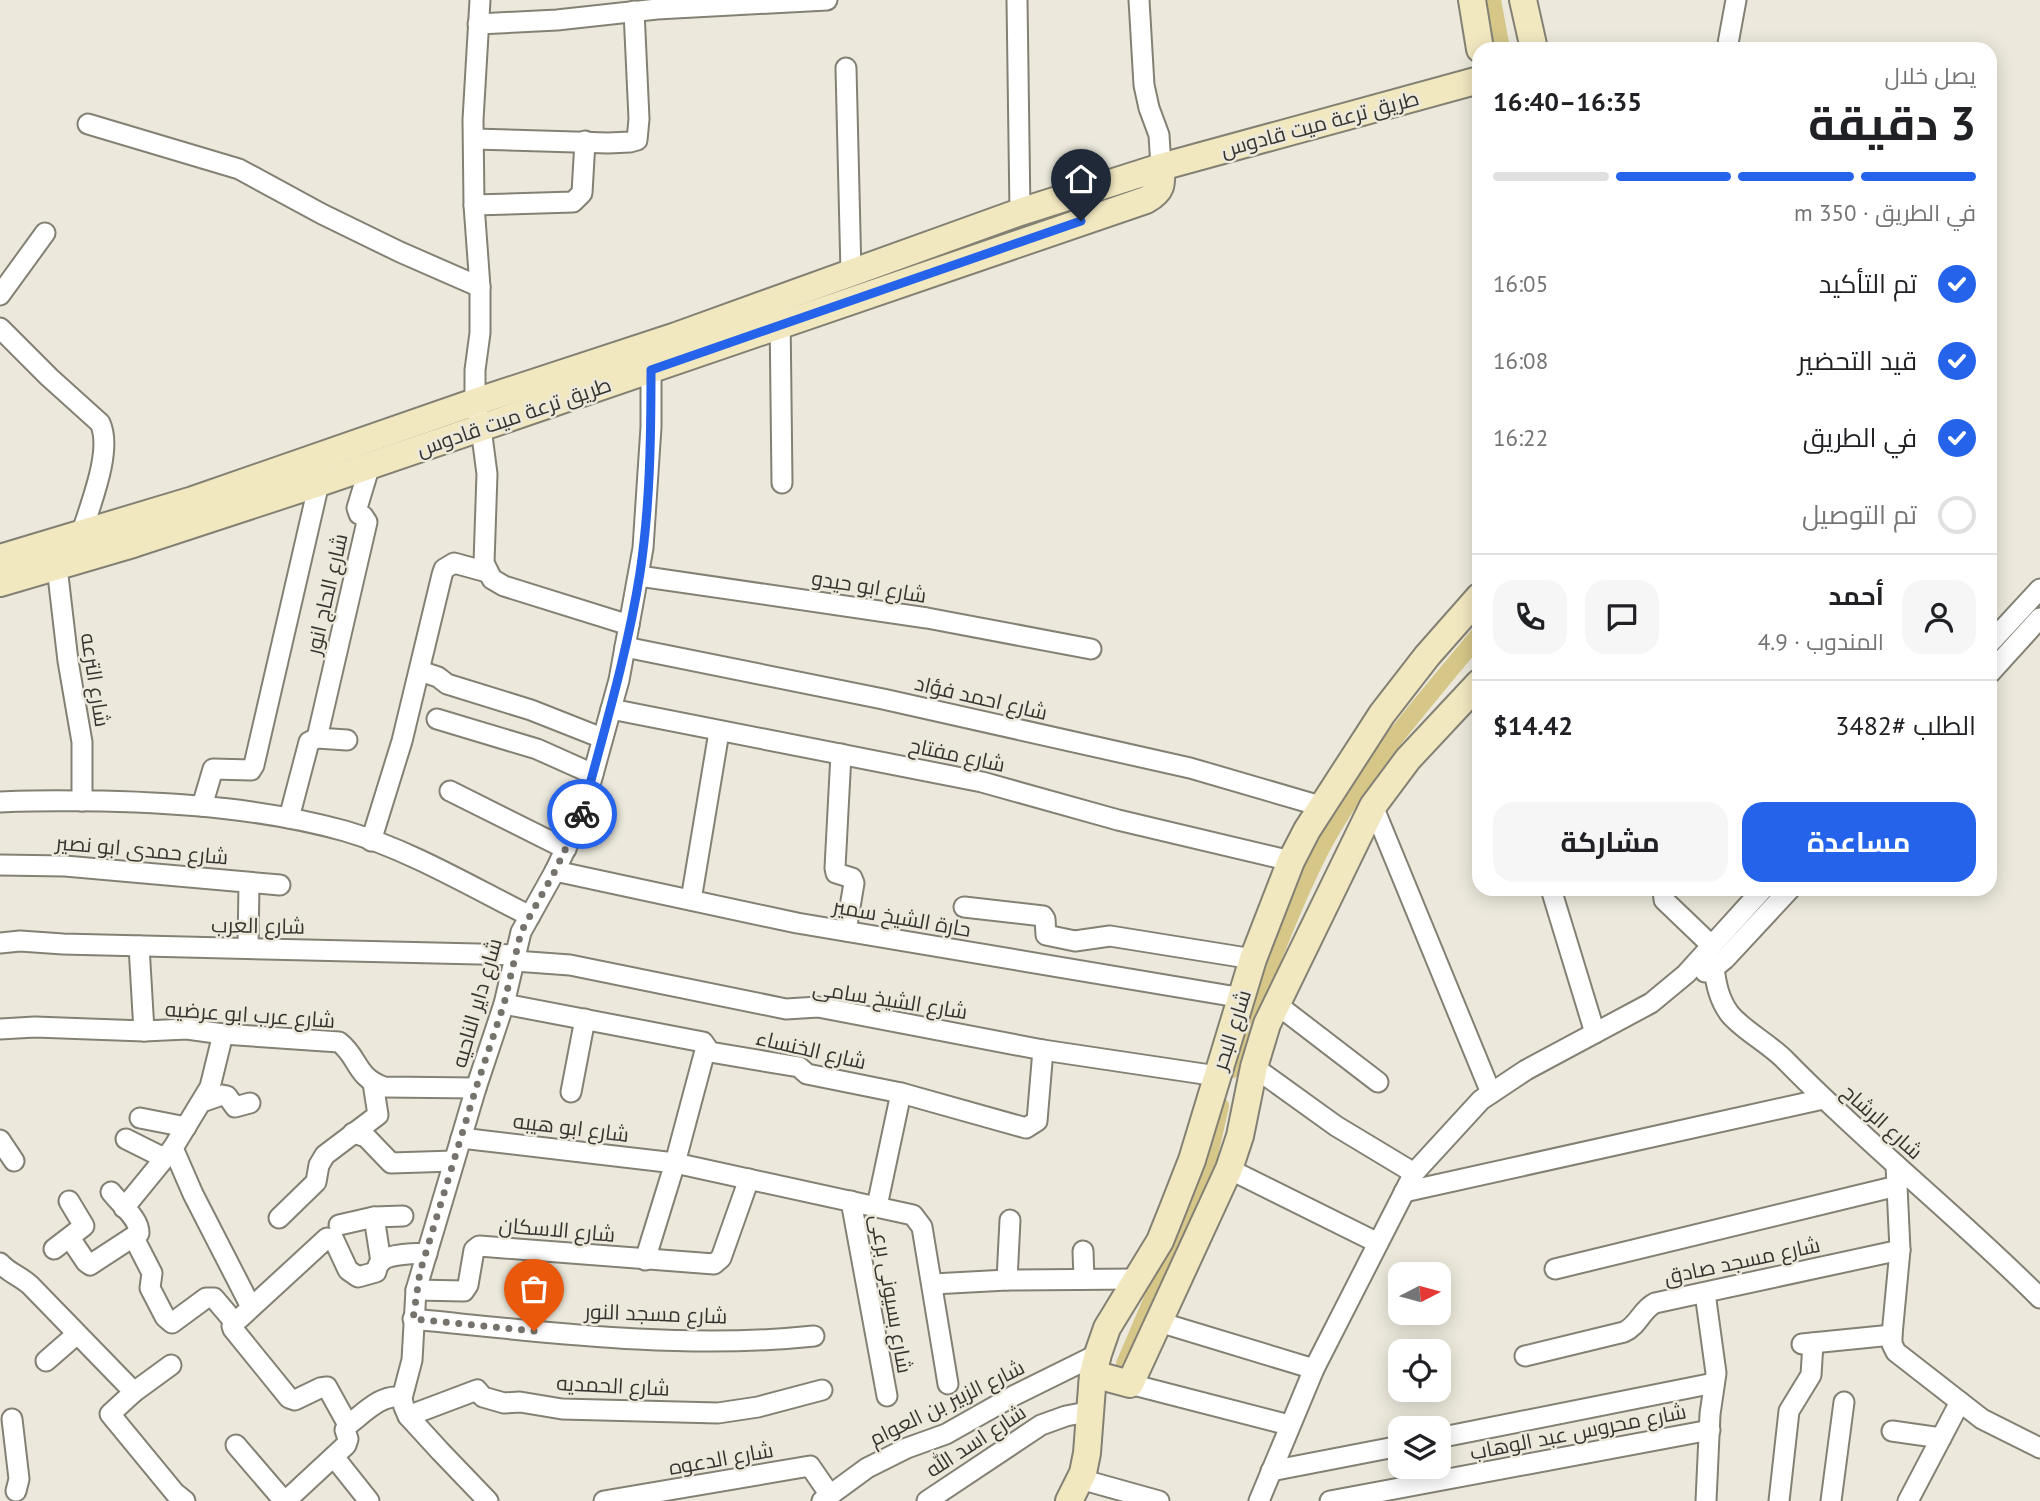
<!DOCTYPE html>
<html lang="ar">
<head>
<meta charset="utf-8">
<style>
	:root { --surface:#fff; --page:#f6f6f6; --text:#202124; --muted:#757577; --line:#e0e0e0; --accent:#2563eb }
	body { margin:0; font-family:"PT Sans",Cairo,sans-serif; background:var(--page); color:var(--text); direction:rtl; height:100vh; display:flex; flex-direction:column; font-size:26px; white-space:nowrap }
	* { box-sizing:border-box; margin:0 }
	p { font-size:23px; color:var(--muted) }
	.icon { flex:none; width:38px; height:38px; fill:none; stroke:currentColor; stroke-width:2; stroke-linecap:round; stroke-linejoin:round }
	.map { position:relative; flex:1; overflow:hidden; direction:ltr }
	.details { position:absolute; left:1472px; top:42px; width:525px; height:854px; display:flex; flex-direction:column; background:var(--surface); border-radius:21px; box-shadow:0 4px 18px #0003; direction:rtl }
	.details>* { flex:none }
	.needle { width:46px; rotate:84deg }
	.controls { position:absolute; left:1388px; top:1262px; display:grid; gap:14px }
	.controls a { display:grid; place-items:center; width:63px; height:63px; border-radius:14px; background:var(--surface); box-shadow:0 4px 18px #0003; font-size:35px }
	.pin { position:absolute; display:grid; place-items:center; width:60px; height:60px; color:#fff; margin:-72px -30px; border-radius:50% 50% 50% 0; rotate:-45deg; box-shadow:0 0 7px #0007 }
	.pin .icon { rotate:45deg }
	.courier { position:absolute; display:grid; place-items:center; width:70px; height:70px; margin:-35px; border:5px solid #2563eb; border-radius:50%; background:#fff; color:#222; box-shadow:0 2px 9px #0007 }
	.head em { font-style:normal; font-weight:700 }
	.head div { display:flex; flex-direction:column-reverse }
	.head { display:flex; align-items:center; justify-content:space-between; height:119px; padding:0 21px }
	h1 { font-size:46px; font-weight:700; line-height:52px }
	.bar { display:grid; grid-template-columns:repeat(4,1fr); gap:10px 7px; align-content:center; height:84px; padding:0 21px }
	.bar i { height:9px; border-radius:5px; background:var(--line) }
	.bar .active { background:var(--accent) }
	.bar p { grid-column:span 4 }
	.line { display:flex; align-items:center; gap:18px; padding:0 21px; border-top:2px solid var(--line) }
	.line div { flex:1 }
	.round { display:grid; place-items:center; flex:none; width:74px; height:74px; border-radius:21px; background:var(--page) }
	ol { padding:0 21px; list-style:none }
	li { display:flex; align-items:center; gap:21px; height:77px }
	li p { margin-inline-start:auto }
	li .icon { padding:7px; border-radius:50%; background:var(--accent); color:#fff; stroke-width:4 }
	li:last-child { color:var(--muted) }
	li i { width:38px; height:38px; border:4px solid var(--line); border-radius:50% }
	.button { display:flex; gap:14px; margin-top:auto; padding:14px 21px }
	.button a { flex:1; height:80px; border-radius:21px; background:var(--accent); color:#fff; font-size:28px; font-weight:700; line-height:80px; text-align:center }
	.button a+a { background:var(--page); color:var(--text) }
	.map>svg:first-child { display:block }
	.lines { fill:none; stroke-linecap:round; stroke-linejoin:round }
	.canal { stroke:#d6c789; stroke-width:18 }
	.street-casing { stroke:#838074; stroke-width:23 }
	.secondary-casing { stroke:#838074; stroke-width:30 }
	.street { stroke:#fff; stroke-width:19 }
	.secondary { stroke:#f2e8c0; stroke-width:26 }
	.done { stroke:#75736c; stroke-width:7; stroke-dasharray:0 12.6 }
	.route { stroke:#2563eb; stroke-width:9 }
	.labels { text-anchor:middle; stroke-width:5; stroke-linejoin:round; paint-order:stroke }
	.street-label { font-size:21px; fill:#35342f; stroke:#ece9dc }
</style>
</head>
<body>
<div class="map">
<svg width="2040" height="1501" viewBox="0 0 2040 1501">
	<rect width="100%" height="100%" fill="#ece9dc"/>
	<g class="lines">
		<g class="canal">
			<polyline points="1492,0 1501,49"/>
			<path d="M 1232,1069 C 1259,995 1285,919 1321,848 C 1363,770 1423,703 1479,635"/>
			<polyline points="1125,1364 1203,1181 1220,1106"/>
		</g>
		<defs>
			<g id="street">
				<polyline points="480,0 473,120 474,205 480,287 480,333 475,370 475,402 481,428 487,474 484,563 492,579 504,586 629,625"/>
				<polyline points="1017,0 1020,212"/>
				<polyline points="1139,0 1144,85 1149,108 1159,135 1161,167"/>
				<polyline points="478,24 557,20 657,9 827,0"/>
				<polyline points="1727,49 1736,0"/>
				<polyline points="846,68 851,273"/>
				<polyline points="88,124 239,169 322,214 400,252 480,287"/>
				<polyline points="474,139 608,143 630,142 637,140 639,119 634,11"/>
				<polyline points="474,205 573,202 582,193 585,141"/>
				<polyline points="0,295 45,233"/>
				<polyline points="780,313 782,483"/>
				<path d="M 0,328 L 49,377 L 100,423 C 113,450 90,505 82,532 L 85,542"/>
				<polyline points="57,567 68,661 82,742 82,801"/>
				<polyline points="639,576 927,618 1091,649"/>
				<polyline points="1990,643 2040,589"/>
				<polyline points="625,647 883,699 1190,768 1324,807"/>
				<polyline points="420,671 438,677 447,684 531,710 602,738"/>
				<polyline points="1990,673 2040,618"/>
				<polyline points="611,709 982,782 1118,820 1291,861"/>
				<polyline points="437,719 537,749 593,774"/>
				<polyline points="317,738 367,522 363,516 359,514 357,508 370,465"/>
				<polyline points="841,754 835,868 836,873 852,878 854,883 846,931"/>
				<polyline points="450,791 566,849"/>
				<path d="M 0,802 C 34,800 68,801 102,801 C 183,803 266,809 345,831 C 410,850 470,886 530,916"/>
				<polyline points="202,806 213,769 251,770 254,765 319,483"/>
				<polyline points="1373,806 1491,1093"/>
				<polyline points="289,818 309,742 317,738 347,740"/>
				<polyline points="371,841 402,741 442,575 444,569 454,563 487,572"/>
				<polyline points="0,865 65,866 280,885"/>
				<polyline points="555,871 797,923 1243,998"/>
				<polyline points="1551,889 1595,1033"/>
				<polyline points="1663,889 1664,900 1711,945"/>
				<polyline points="691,900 719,732"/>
				<polyline points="964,907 1043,916 1045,919 1046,935 1075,941 1110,936 1253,959"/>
				<polyline points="0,943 20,941 63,944 516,955"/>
				<polyline points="139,946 144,1031"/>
				<polyline points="248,948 249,883"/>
				<polyline points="515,961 570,965 786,1009 818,1007 1043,1050 1217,1076"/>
				<path d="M 1714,968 C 1716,984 1719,999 1729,1013 C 1741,1029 1770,1044 1786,1061 C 1867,1144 1958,1216 2040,1298"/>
				<polyline points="1705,972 1714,968 1725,959 1790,889"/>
				<polyline points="1275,1003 1378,1082"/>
				<polyline points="504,1004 703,1042 710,1052 799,1067 807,1074 901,1093 1026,1128 1037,1121 1043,1050"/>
				<path d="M 0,1029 L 35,1027 L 144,1031 L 187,1029 L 223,1034 L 339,1042 C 359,1057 355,1077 384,1087 L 476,1088"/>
				<polyline points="223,1034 210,1087 173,1148 193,1194 251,1307"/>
				<polyline points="1254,1067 1336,1126 1414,1173"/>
				<polyline points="571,1092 585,1019"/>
				<polyline points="202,1102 222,1095 227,1096 235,1107 250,1103"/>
				<polyline points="140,1118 186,1127"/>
				<polyline points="353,1133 366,1137 391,1163 454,1161"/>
				<polyline points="461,1138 675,1163 913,1215 922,1227 948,1384"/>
				<polyline points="126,1139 164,1158"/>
				<polyline points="0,1140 14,1161"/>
				<polyline points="1896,1165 1900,1250 1892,1335 1892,1344 1896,1352 1982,1419 2040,1448"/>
				<polyline points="1229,1169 1378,1243"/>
				<polyline points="1404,1192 1823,1099"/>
				<polyline points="851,1201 887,1396"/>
				<polyline points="877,1206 901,1093"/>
				<polyline points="124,1208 173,1148"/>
				<polyline points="374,1217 381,1262"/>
				<polyline points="279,1218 316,1182 319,1165 325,1155 378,1115 373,1083"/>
				<polyline points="339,1225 374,1217 403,1216"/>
				<path d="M 70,1238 L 86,1262 L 90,1265 L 139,1233 C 139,1218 121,1205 111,1192"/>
				<path d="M 134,1238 L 152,1273 L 150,1288 L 165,1317 L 172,1323 L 206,1298 L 214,1298 L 231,1318 L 239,1319 L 327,1238 L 334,1240 L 348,1270 L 358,1277 L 376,1272 C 377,1268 378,1264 381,1261 C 389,1254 416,1253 427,1254"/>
				<polyline points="54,1249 84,1226 69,1201"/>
				<polyline points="1083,1251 1084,1279"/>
				<polyline points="645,1260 675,1163 706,1047"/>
				<path d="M 0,1263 C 9,1273 20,1276 30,1285 L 134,1392"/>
				<polyline points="1555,1269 1897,1186"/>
				<polyline points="1007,1280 1010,1220"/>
				<polyline points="933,1284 1007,1280 1137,1279"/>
				<polyline points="416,1290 464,1291 468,1285 474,1250 479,1246 714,1264 721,1258 749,1179"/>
				<polyline points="1705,1293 1716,1373 1710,1414 1706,1501"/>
				<path d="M 413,1319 C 544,1332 682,1350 814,1336"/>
				<polyline points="234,1320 232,1326 233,1329 289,1398 295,1400 320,1388 327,1387 348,1425"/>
				<polyline points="1159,1322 1314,1369"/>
				<polyline points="1802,1344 1892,1335"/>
				<path d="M 1525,1356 L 1624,1332 C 1639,1325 1641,1310 1655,1303 L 1900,1250"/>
				<polyline points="46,1361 77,1334"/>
				<polyline points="171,1365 134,1392 110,1414 175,1493 185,1501"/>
				<polyline points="1130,1384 1289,1425"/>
				<polyline points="408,1416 477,1390 483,1397 504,1403 520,1402 562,1409 718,1413 758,1407 822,1390"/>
				<polyline points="12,1419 19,1479 16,1491"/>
				<path d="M 348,1425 C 363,1414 383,1392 402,1398"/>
				<polyline points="1892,1431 1941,1438"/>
				<polyline points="1438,1438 1714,1383"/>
				<polyline points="236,1445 284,1501"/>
				<polyline points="334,1457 369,1501"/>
				<polyline points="1271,1471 1400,1446"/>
				<polyline points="1080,1479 1159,1501"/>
				<polyline points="289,1501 290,1497 346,1445 348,1439 345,1430 348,1425"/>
				<polyline points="488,1501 440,1451 408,1416 404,1407 402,1398 412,1360 416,1290 476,1088 504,1004 521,932 555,871 582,814 619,680 643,548 651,427 651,370"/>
				<polyline points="604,1501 810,1466 830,1495"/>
				<polyline points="822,1501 867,1468 907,1448 946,1434 1015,1395 1098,1354"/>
				<polyline points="927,1501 1041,1425 1066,1416 1092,1411"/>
				<polyline points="1259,1501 1314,1369 1414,1173 1481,1100 1526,1070 1651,1003 1686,974 1763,889"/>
				<polyline points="1330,1501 1710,1430"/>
				<polyline points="1779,1501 1789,1411 1811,1375 1813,1343"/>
				<polyline points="1831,1501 1844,1402"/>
				<polyline points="1908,1501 1960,1402"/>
			</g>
			<g id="secondary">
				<polyline points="1472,0 1480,49"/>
				<polyline points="1523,0 1534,49"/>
				<polyline points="0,558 193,500 475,402 676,336 1020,212 1161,167 1479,80"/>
				<path d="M 0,583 L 133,544 L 319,483 L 1146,200 C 1162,191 1162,185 1161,167"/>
				<polyline points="1093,1374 1130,1384 1229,1169 1240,1136 1254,1067 1267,1024 1373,806 1408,759 1479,683"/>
				<polyline points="1069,1501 1083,1473 1087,1453 1093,1374 1098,1354 1107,1328 1160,1241 1174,1206 1192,1160 1253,959 1291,861 1307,830 1382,714 1427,656 1479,597"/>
			</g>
		</defs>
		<use href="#street" class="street-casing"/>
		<use href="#secondary" class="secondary-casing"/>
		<use href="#street" class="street"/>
		<use href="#secondary" class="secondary"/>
	</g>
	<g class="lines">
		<polyline class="done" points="534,1331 413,1319 420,1272 476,1088 504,1004 521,932 555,871 582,814"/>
		<path class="route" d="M 582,814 C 603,734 627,655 640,573 C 650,506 651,438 651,370 L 1081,221"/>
	</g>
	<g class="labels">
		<g class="street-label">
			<text transform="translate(1320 124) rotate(-15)" y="7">طريق ترعة ميت قادوس</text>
			<text transform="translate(514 417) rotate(-19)" y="7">طريق ترعة ميت قادوس</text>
			<text transform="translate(869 587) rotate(9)" y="7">شارع ابو حيدو</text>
			<text transform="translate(327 594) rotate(-77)" y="7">شارع الحاج انور</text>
			<text transform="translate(95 680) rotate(81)" y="7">شارع الترعه</text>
			<text transform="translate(981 698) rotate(13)" y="7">شارع احمد فؤاد</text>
			<text transform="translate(957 755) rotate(12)" y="7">شارع مفتاح</text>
			<text transform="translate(142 850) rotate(5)" y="7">شارع حمدى ابو نصير</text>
			<text transform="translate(902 918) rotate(10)" y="7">حارة الشيخ سمير</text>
			<text transform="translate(258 926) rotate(1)" y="7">شارع العرب</text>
			<text transform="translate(890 1000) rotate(9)" y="7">شارع الشيخ سامى</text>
			<text transform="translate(477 1003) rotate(-74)" y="7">شارع داير الناحيه</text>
			<text transform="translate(250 1015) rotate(4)" y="7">شارع عرب ابو عرضيه</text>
			<text transform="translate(1232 1030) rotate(-72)" y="7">شارع البحر</text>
			<text transform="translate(811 1050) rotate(13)" y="7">شارع الخنساء</text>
			<text transform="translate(1882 1122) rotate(42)" y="7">شارع الرشاح</text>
			<text transform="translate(571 1128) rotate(7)" y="7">شارع ابو هيبه</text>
			<text transform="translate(557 1230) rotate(5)" y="7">شارع الاسكان</text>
			<text transform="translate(1742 1261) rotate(-12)" y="7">شارع مسجد صادق</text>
			<text transform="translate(891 1294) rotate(80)" y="7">شارع بسيونى برعى</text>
			<text transform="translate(656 1314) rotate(2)" y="7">شارع مسجد النور</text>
			<text transform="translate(613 1386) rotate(3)" y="7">شارع الحمديه</text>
			<text transform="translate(947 1403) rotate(-26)" y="7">شارع الزبير بن العوام</text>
			<text transform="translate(1578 1432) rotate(-11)" y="7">شارع محروس عبد الوهاب</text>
			<text transform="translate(976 1441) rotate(-33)" y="7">شارع اسد الله</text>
			<text transform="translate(721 1459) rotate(-10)" y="7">شارع الدعوه</text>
		</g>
	</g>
</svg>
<div class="controls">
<a><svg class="needle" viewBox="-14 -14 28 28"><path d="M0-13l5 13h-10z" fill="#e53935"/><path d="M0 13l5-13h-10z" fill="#757577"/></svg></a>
<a><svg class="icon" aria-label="locate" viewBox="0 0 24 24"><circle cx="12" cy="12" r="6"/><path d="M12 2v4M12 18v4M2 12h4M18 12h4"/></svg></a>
<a><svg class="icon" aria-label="layers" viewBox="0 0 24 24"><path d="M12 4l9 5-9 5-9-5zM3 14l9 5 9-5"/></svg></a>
</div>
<div class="pin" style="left:534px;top:1331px;background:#ea580c"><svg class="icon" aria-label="bag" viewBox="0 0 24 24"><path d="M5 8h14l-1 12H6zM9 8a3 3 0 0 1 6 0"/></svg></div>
<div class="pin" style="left:1081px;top:221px;background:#1f2937"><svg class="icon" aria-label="home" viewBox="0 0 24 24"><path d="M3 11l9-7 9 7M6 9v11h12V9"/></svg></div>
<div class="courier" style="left:582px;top:814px"><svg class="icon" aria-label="bike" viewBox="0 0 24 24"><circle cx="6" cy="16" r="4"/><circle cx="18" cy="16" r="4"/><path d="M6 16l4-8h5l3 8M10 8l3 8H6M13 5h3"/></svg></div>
<section class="details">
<div class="head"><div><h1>3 دقيقة</h1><p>يصل خلال</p></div><em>16:35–16:40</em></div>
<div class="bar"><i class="active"></i><i class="active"></i><i class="active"></i><i></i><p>في الطريق · 350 m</p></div>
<ol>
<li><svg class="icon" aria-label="check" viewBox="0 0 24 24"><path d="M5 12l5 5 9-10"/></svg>تم التأكيد<p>16:05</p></li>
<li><svg class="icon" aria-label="check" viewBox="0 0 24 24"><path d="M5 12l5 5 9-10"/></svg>قيد التحضير<p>16:08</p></li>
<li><svg class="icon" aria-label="check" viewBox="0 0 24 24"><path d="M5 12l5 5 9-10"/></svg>في الطريق<p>16:22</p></li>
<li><i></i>تم التوصيل</li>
</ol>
<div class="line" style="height:126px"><a class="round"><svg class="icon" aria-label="person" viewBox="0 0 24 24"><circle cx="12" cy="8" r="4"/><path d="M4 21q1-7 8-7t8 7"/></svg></a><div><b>أحمد</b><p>المندوب · 4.9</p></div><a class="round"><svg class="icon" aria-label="chat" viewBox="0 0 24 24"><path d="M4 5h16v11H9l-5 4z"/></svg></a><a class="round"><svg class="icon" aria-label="phone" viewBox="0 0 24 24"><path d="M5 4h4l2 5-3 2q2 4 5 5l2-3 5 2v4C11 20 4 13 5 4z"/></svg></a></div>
<div class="line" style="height:91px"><div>الطلب #3482</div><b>$14.42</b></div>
<div class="button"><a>مساعدة</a><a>مشاركة</a></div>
</section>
</div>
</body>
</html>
